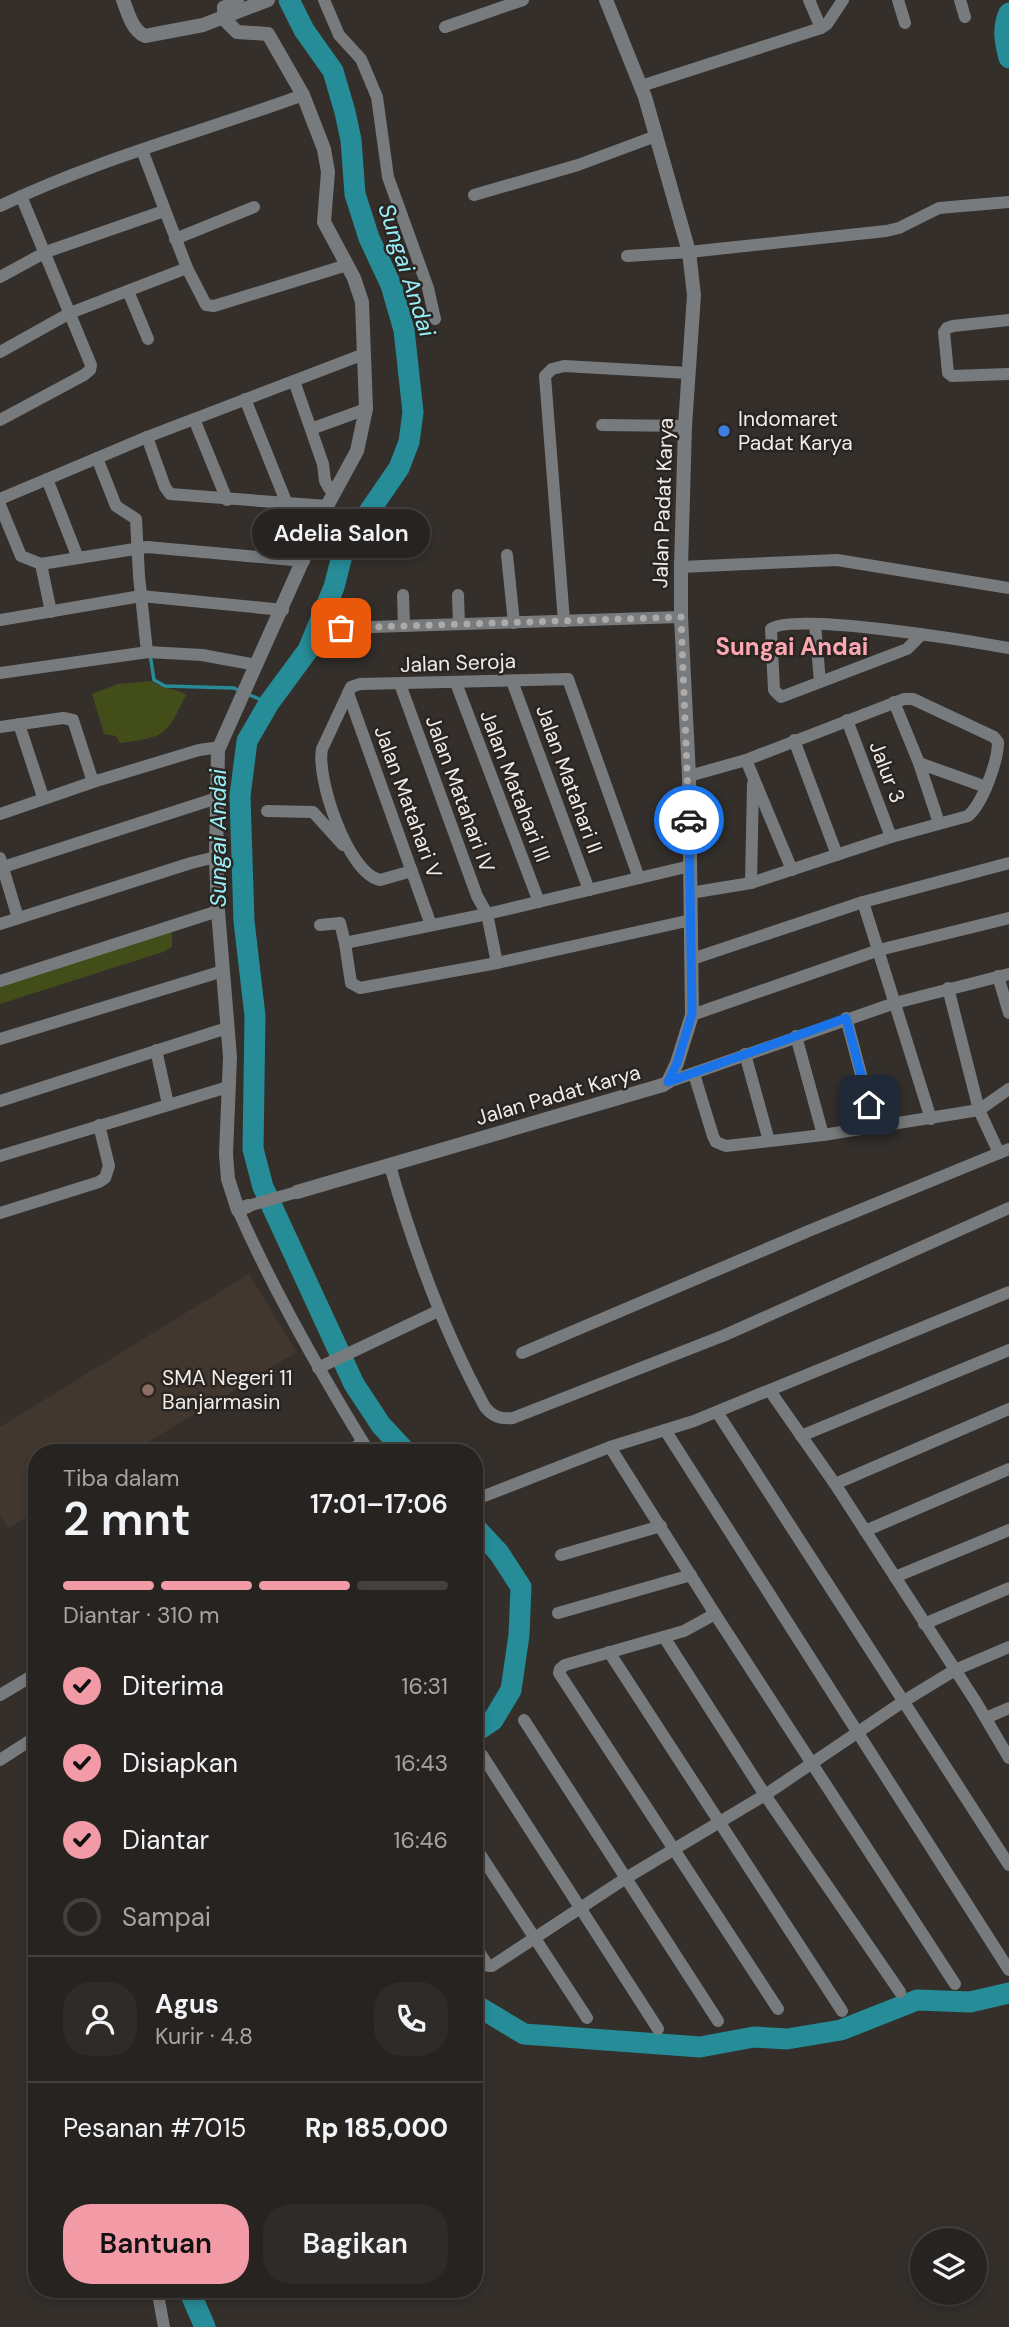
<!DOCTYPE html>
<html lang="id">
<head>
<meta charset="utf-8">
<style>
	:root { --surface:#272320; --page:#2f2b29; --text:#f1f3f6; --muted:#a4a4a5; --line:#43403e; --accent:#f39aa7 }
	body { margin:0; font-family:"DM Sans",sans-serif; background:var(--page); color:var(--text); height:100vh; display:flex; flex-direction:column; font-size:26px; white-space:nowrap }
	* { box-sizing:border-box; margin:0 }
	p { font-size:23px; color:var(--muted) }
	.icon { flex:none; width:38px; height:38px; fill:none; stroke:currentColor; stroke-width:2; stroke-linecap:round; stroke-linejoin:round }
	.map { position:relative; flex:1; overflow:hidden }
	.sheet { position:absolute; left:28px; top:1444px; width:455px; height:854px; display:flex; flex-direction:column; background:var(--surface); border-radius:28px; box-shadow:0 4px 10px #0003,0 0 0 2px var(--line) }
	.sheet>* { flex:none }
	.buttons { position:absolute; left:910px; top:2228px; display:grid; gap:14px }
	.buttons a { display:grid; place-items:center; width:77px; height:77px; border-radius:50%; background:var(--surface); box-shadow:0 4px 10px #0003,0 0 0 2px var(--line); font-size:35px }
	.pin { position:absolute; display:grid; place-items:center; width:60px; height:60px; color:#fff; margin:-30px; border-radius:14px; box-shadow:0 4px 10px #0006 }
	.courier { position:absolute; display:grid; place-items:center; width:70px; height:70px; margin:-35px; border:5px solid #1a73e8; border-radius:50%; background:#fff; color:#222; box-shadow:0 2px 9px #0007 }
	.bubble { position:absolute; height:49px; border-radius:24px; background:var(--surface); box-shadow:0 4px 10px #0003,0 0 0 2px var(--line); font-size:23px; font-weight:600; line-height:49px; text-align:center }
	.summary em { font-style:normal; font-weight:600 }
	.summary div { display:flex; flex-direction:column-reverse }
	.summary { display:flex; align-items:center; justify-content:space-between; height:119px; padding:0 35px }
	h1 { font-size:46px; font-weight:600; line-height:52px }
	.bar { display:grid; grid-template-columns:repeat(4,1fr); gap:10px 7px; align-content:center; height:84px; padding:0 35px }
	.bar i { height:9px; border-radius:5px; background:var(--line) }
	.bar .on { background:var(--accent) }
	.bar p { grid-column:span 4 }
	.line { display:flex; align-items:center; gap:18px; padding:0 35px; border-top:2px solid var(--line) }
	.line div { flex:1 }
	.round { display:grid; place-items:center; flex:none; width:74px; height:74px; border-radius:28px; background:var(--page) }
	ol { padding:0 35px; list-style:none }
	li { display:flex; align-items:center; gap:21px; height:77px }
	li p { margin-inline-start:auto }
	li .icon { padding:7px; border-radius:50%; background:var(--accent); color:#111; stroke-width:4 }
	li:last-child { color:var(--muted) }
	li i { width:38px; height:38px; border:4px solid var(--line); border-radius:50% }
	.button { display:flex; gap:14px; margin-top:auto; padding:14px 35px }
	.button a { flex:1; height:80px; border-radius:28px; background:var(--accent); color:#111; font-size:28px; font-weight:600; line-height:80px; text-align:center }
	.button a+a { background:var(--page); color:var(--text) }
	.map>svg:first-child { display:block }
	.built { fill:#41372f }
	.green { fill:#434d19 }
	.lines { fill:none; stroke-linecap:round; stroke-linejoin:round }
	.stream { stroke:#268c97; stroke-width:3.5 }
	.river { stroke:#268c97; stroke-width:21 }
	.minor { stroke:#787b7d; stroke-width:12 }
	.tertiary { stroke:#787b7d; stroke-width:14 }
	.done { stroke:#aeaaa7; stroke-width:7; stroke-dasharray:0 12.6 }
	.route { stroke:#1a73e8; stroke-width:9 }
	.shop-dot { fill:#3f7fe0; stroke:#2a2521; stroke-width:2.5 }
	.education-dot { fill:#8d6e63; stroke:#2a2521; stroke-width:2.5 }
	.labels { text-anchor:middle; stroke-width:5; stroke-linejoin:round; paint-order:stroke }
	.poi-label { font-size:21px; fill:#f0ecea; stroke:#2a2521; text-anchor:start }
	.street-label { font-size:21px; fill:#f0ecea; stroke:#2a2521 }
	.water-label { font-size:23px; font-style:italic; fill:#98f0fa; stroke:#2a2521 }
	.quarter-label { font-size:24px; font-weight:bold; fill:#fca8b3; stroke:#2a2521 }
</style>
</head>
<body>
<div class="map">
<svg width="1009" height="2327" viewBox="0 0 1009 2327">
	<rect width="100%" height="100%" fill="#342f2b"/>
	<polygon class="built" points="249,1274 297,1352 132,1452 37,1452 37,1511 8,1528 0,1515 0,1427"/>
	<g class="green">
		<path d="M 151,681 C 164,690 175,687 186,695 C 166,736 166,737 120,743 L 116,736 L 104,734 L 92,694 L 118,684 Z"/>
		<polygon points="172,930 172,947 163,952 0,1004 0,983"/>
	</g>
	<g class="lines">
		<g class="stream">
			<polyline points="150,654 154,680 165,686 234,688 240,691"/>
			<polyline points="247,694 269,703"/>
		</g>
		<g class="river">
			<polyline points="289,0 304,30 333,71 345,112 351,140 355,194 369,238 391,285 404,330 413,412 409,442 399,468 344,548 334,587 308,650 269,703 247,741 240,796 244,921 255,1016 253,1149 263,1187 354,1384 381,1425 406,1452"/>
			<path d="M 1009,13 C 1002,28 1005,43 1009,58"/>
			<polyline points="474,1526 499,1553 521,1587 519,1635 511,1690 493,1720 474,1733"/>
			<polyline points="474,2004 524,2034 700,2047 754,2037 787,2039 841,2030 917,2000 970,2002 1009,1993"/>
			<polyline points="192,2289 192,2297 205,2327"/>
		</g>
		<g class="minor">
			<polyline points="324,0 339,35 361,59 377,97 388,177 428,288 435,319"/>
			<polyline points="809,0 821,28"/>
			<polyline points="898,0 905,23"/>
			<polyline points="960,0 965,17"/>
			<polyline points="223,18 223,7 238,0"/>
			<polyline points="445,27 523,0"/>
			<polyline points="641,86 821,28 827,24 843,0"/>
			<polyline points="142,150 187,268 206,305 214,306 347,265"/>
			<polyline points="474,195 578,165 656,136"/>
			<path d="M 0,206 C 97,159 202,132 303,95"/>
			<polyline points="175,239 254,207"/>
			<polyline points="627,256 689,252 886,231 899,228 939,208 1009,202"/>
			<polyline points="0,277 46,252 164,211"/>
			<polyline points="128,291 148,339"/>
			<polyline points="1009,320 953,326 947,328 944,332 948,373 952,376 1009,374"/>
			<polyline points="0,352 70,313 187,268"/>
			<polyline points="294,381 323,464 325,481 329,488 335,491"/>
			<polyline points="245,399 287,504"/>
			<polyline points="194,419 227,500"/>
			<polyline points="0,420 84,375 90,370 91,365 21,196"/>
			<polyline points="602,425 685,426"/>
			<polyline points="311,429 366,409"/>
			<polyline points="147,437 165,487 170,494 327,506"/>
			<polyline points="97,458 116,506 136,519 139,576 147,652"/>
			<polyline points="47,479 78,558"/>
			<polyline points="0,499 147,437 364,354"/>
			<polyline points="0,505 21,556 41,564 147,547 304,561"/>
			<polyline points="507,555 514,623"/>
			<polyline points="41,564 51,612"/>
			<polyline points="681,567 837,560 1009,588"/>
			<polyline points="403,595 404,626"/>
			<polyline points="458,595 459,624"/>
			<polyline points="0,620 141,596 283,610"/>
			<polyline points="564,621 545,376 552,369 564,366 688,373"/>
			<polyline points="815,624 820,682"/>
			<polyline points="341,628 681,617"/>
			<path d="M 922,634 L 907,649 L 781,697 L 774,690 L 771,629 C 791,611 975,642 1009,648"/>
			<polyline points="0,673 148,652 202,655 257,665"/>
			<polyline points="512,681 589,890"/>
			<polyline points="456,683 539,902"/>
			<polyline points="400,684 477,896 487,914 497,963"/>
			<polyline points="348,693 431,925"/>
			<polyline points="894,702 919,763 939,823"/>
			<polyline points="847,720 891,837"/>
			<polyline points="19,724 43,797"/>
			<polyline points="0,727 63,718 73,720 93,782"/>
			<polyline points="794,740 837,855"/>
			<polyline points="746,760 792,870"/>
			<polyline points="919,763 986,787"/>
			<path d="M 689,776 L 746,760 L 904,699 L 913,699 L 994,737 L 998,742 C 998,761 983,803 968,816 L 891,837 L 751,883 L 690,893"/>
			<polyline points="267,811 313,812 343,845"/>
			<polyline points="0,814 93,782 199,750 220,747"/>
			<polyline points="0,858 18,918"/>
			<polyline points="0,868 217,798"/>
			<path d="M 412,871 L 380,880 C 348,874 316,778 322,749 L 351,687 L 360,684 L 568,679 L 639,878"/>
			<polyline points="751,883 753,784"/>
			<polyline points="863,902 931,1119"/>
			<polyline points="0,924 191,863 216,857"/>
			<polyline points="320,925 340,923 345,943 487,914 690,866"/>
			<polyline points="345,943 351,983 360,988 497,963 691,920"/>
			<polyline points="692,959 863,902 1009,863"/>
			<polyline points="998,976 1009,1013"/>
			<polyline points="0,981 218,911"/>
			<polyline points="948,988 979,1110 999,1153"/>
			<polyline points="692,1015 879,950 1009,918"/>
			<polyline points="846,1018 875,1127"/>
			<polyline points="796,1036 823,1135"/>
			<polyline points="0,1039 223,971"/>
			<polyline points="156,1050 168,1104"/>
			<polyline points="745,1054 769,1141"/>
			<polyline points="694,1074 713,1136 716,1142 726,1146 823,1135 979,1110 1009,1089"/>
			<polyline points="668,1082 895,1003 1009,974"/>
			<polyline points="0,1101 227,1028"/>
			<polyline points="0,1156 228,1087"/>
			<path d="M 390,1166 C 414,1250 443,1330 485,1407 C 493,1417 500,1419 513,1418 L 725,1335 L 1009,1208"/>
			<polyline points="248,1206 297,1192"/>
			<path d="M 238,1210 C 275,1294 321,1374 369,1452"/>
			<polyline points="0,1213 99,1182 105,1178 109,1166 99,1125"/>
			<polyline points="522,1353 811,1230 1009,1149"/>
			<polyline points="318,1368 438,1311"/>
			<polyline points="770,1391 835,1484 976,1702 1009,1758"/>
			<polyline points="717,1412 1009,1865"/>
			<polyline points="665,1430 1009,1970"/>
			<polyline points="801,1436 1009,1350"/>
			<polyline points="610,1447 715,1614 955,1984"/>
			<polyline points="348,1452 363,1442"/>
			<polyline points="835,1484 1009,1409"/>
			<polyline points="474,1500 610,1447 694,1421 1009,1292"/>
			<polyline points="865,1531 1009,1469"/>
			<polyline points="561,1555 661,1526"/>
			<polyline points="895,1577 1009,1530"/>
			<polyline points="558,1613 691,1575"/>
			<polyline points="715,1614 684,1631 565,1665 560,1669 559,1673 778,2009"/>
			<polyline points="924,1624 1009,1588"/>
			<polyline points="664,1637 765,1795 900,1992"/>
			<polyline points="609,1652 842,2011"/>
			<polyline points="0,1695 37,1673"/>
			<polyline points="986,1718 1009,1708"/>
			<polyline points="524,1720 718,2021"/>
			<polyline points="482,1755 658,2029"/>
			<polyline points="0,1760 37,1736"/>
			<polyline points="474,1845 587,2018"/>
			<polyline points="474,1944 488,1966 492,1966 626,1878 765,1795 904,1701 955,1670 1009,1647"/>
			<polyline points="157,2289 164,2327"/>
		</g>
		<g class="tertiary">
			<path d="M 123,0 C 128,13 132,30 145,36 L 203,25 L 268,0"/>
			<polyline points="223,18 237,32 268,34 303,95 324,149 328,172 324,222 354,278 362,302 366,409 357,451 327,506 218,750 216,857 218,911 230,1057 226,1154 228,1179 238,1210 248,1206"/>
			<polyline points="297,1192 663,1085 668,1082 677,1063 692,1015 689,776 681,617 681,567 685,426 694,295 689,252 645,97 606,0"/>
		</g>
	</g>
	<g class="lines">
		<polyline class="done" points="341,628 681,617 689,820"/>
		<polyline class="route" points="689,820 692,1014 677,1063 668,1082 846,1018 869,1105"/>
	</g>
	<circle class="shop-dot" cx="724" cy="431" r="7"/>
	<circle class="education-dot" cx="148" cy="1390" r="7"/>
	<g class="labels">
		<g class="poi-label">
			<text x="738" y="426">Indomaret<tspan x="738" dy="24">Padat Karya</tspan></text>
			<text x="162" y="1385">SMA Negeri 11<tspan x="162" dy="24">Banjarmasin</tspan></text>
		</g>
		<g class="street-label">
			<text transform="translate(663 503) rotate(-88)" y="7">Jalan Padat Karya</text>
			<text transform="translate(458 663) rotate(-2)" y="7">Jalan Seroja</text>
			<text transform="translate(887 772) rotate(69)" y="7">Jalur 3</text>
			<text transform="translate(569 779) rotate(70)" y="7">Jalan Matahari II</text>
			<text transform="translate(515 786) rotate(69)" y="7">Jalan Matahari III</text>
			<text transform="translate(460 794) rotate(70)" y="7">Jalan Matahari IV</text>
			<text transform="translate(408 802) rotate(70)" y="7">Jalan Matahari V</text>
			<text transform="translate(558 1095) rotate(-16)" y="7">Jalan Padat Karya</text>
		</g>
		<g class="water-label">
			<text transform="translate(407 270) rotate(72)" y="8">Sungai Andai</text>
			<text transform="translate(218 838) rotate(-90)" y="8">Sungai Andai</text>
		</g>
		<g class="quarter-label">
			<text x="792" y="655">Sungai Andai</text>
		</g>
	</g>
</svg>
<div class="buttons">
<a><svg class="icon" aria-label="layers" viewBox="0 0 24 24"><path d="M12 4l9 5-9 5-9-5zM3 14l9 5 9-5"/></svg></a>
</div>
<div class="pin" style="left:341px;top:628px;background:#ea580c"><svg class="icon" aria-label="bag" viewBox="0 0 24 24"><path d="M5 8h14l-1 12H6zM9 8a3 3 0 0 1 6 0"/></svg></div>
<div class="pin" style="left:869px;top:1105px;background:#1f2937"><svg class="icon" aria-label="home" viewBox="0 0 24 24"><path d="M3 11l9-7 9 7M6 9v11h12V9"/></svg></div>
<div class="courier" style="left:689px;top:820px"><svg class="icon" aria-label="car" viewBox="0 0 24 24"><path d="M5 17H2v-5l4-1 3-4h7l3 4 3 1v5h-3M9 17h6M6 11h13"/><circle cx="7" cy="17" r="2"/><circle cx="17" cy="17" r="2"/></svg></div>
<div class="bubble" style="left:252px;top:509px;width:178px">Adelia Salon</div>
<section class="sheet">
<div class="summary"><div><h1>2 mnt</h1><p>Tiba dalam</p></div><em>17:01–17:06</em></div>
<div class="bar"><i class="on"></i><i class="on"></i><i class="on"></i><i></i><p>Diantar · 310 m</p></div>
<ol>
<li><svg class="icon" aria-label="check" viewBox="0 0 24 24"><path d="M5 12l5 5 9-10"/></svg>Diterima<p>16:31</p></li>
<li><svg class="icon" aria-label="check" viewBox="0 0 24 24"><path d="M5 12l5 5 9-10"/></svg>Disiapkan<p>16:43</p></li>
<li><svg class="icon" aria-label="check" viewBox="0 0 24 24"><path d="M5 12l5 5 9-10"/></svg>Diantar<p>16:46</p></li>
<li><i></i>Sampai</li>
</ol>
<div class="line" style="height:126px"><a class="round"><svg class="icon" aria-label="person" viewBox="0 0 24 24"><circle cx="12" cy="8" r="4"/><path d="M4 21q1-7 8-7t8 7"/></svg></a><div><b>Agus</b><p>Kurir · 4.8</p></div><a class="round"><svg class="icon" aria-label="phone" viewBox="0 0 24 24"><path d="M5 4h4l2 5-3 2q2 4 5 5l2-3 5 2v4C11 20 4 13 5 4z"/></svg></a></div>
<div class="line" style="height:91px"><div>Pesanan #7015</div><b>Rp 185,000</b></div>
<div class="button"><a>Bantuan</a><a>Bagikan</a></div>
</section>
</div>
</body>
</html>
